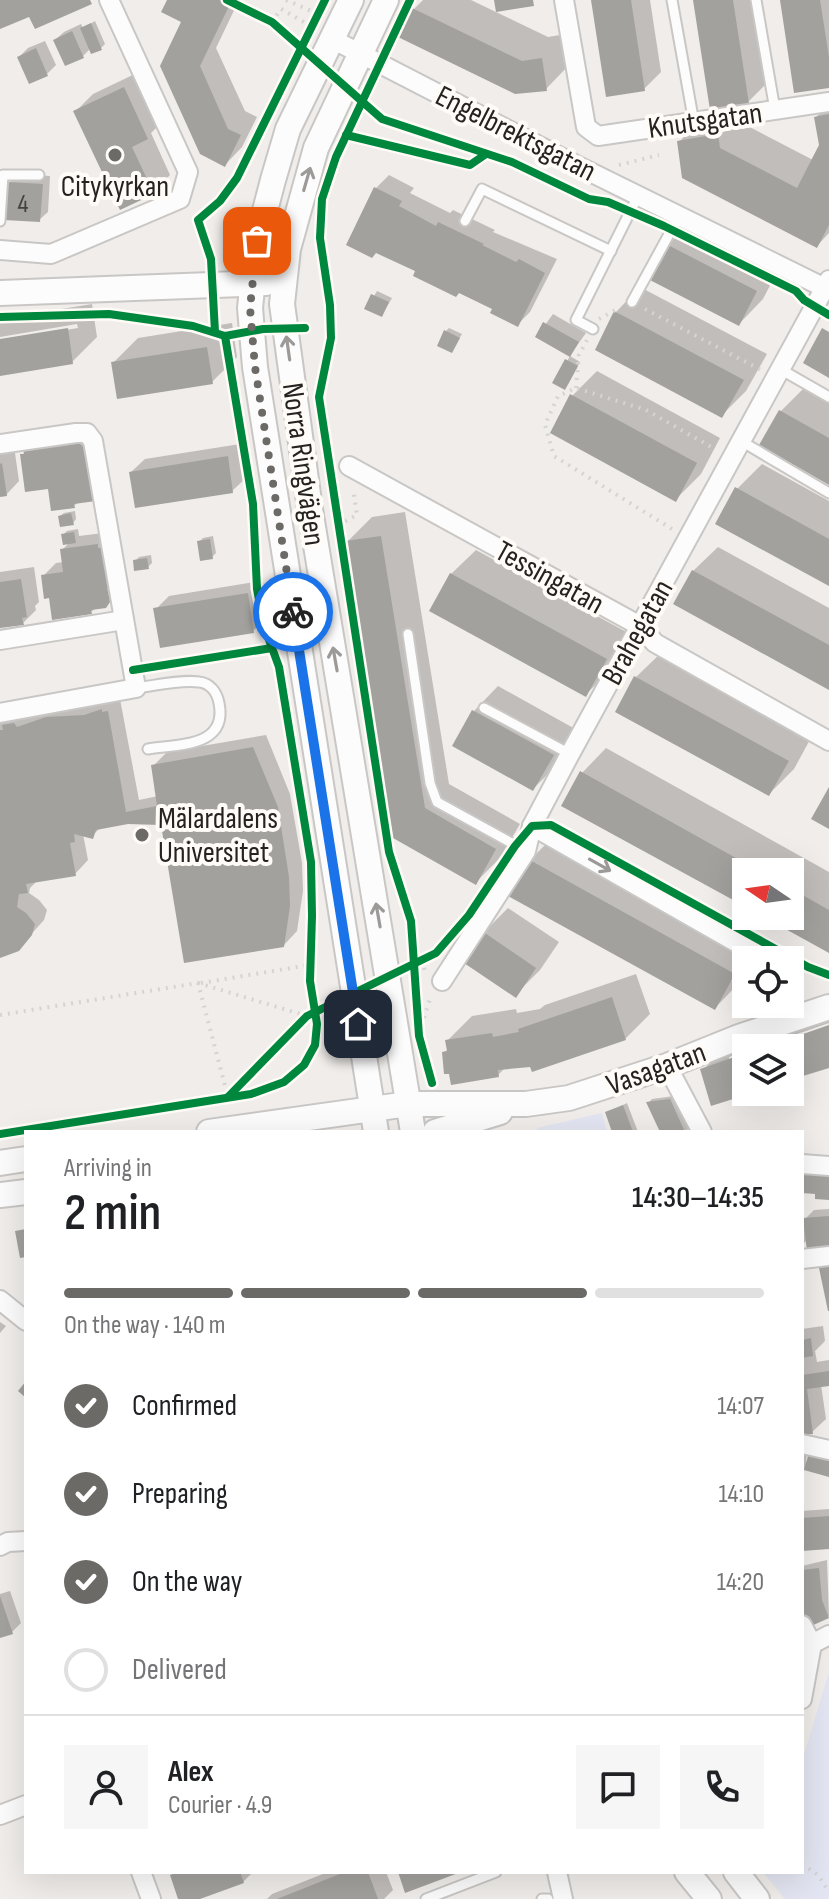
<!DOCTYPE html>
<html lang="en">
<head>
<meta charset="utf-8">
<style>
	:root { --surface:#fff; --page:#f6f6f6; --text:#202124; --muted:#757577; --line:#e0e0e0; --accent:#6c6a67 }
	body { margin:0; font-family:"Sofia Sans Condensed",sans-serif; background:var(--page); color:var(--text); height:100vh; display:flex; flex-direction:column; font-size:30px; white-space:nowrap }
	* { box-sizing:border-box; margin:0 }
	p { font-size:26px; color:var(--muted) }
	.icon { flex:none; width:44px; height:44px; fill:none; stroke:currentColor; stroke-width:2; stroke-linecap:round; stroke-linejoin:round }
	.map { position:relative; flex:1; overflow:hidden }
	.drawer { position:absolute; left:24px; top:1130px; width:780px; height:744px; display:flex; flex-direction:column; background:var(--surface); border-radius:0px; box-shadow:0 8px 32px #0002 }
	.drawer>* { flex:none }
	.needle { width:52px; rotate:283deg }
	.tools { position:absolute; left:732px; top:858px; display:grid; gap:16px }
	.tools a { display:grid; place-items:center; width:72px; height:72px; border-radius:0px; background:var(--surface); box-shadow:0 8px 32px #0002; font-size:40px }
	.pin { position:absolute; display:grid; place-items:center; width:68px; height:68px; color:#fff; margin:-34px; border-radius:16px; box-shadow:0 4px 12px #0006 }
	.courier { position:absolute; display:grid; place-items:center; width:80px; height:80px; margin:-40px; border:6px solid #1a73e8; border-radius:50%; background:#fff; color:#222; box-shadow:0 2px 10px #0007 }
	.summary em { font-style:normal; font-weight:600 }
	.summary div { display:flex; flex-direction:column-reverse }
	.summary { display:flex; align-items:center; justify-content:space-between; height:136px; padding:0 40px }
	h1 { font-size:52px; font-weight:600; line-height:60px }
	.bar { display:grid; grid-template-columns:repeat(4,1fr); gap:12px 8px; align-content:center; height:96px; padding:0 40px }
	.bar i { height:10px; border-radius:6px; background:var(--line) }
	.bar .current { background:var(--accent) }
	.bar p { grid-column:span 4 }
	.line { display:flex; align-items:center; gap:20px; padding:0 40px; border-top:2px solid var(--line) }
	.line div { flex:1 }
	.round { display:grid; place-items:center; flex:none; width:84px; height:84px; border-radius:0px; background:var(--page) }
	ol { padding:0 40px; list-style:none }
	li { display:flex; align-items:center; gap:24px; height:88px }
	li p { margin-inline-start:auto }
	li .icon { padding:8px; border-radius:50%; background:var(--accent); color:#fff; stroke-width:4 }
	li:last-child { color:var(--muted) }
	li i { width:44px; height:44px; border:4px solid var(--line); border-radius:50% }
	.map>svg:first-child { display:block }
	.green { fill:#e3e6f2 }
	.shadow { fill:#0003; fill-rule:evenodd }
	.building { fill:#a2a19e }
	.lines { fill:none; stroke-linecap:round; stroke-linejoin:round }
	.lane-casing { stroke:#c9c7c5; stroke-width:13 }
	.street-casing { stroke:#c9c7c5; stroke-width:22 }
	.secondary-casing { stroke:#c9c7c5; stroke-width:28 }
	.path { stroke:#d5d4d4; stroke-width:4; stroke-dasharray:2 6; stroke-linecap:butt }
	.lane { stroke:#fdfcfc; stroke-width:9 }
	.street { stroke:#fdfcfc; stroke-width:18 }
	.secondary { stroke:#fdfcfc; stroke-width:24 }
	.cycleway-casing { stroke:#fffbf6; stroke-width:13 }
	.cycleway { stroke:#00873e; stroke-width:8 }
	.oneway { stroke:#9c9a99 }
	.done { stroke:#6c6a67; stroke-width:8; stroke-dasharray:0 14.4 }
	.route { stroke:#1a73e8; stroke-width:10 }
	.poi-dot { fill:#6c6a67; stroke:#fffbf6; stroke-width:3 }
	.labels { text-anchor:middle; stroke-width:8; stroke-linejoin:round; paint-order:stroke }
	.number-label { font-size:26px; fill:#444240 }
	.street-label { font-size:30px; fill:#252321; stroke:#fffbf6 }
	.poi-label { font-size:30px; fill:#252321; stroke:#fffbf6 }
</style>
</head>
<body>
<div class="map">
<svg width="829" height="1899" viewBox="0 0 829 1899">
	<rect width="100%" height="100%" fill="#f0edea"/>
	<g class="green">
		<polygon points="602,1113 607,1132 538,1132 537,1128"/>
		<polygon points="829,1672 829,1899 785,1899 763,1872 802,1872 802,1761"/>
	</g>
	<g class="shadow">
		<polygon points="170,0 239,0 216,48 245,111 257,117 242,147 225,165 184,21"/>
		<polygon points="423,0 471,0 548,37 566,34 570,64 546,89 414,9"/>
		<polygon points="593,0 650,0 661,72 644,89"/>
		<polygon points="695,0 752,0 766,84 748,102"/>
		<polygon points="782,0 829,0 829,86"/>
		<polygon points="95,21 105,44 101,48 91,48 83,56 55,40 64,32 81,24 83,28"/>
		<polygon points="45,41 56,65 47,74 19,57 28,48"/>
		<polygon points="141,71 164,120 151,133 170,175 153,192 76,111 93,94"/>
		<polygon points="829,104 829,233 817,246 679,142 703,117 742,111 744,124 813,160 821,145 816,117"/>
		<polygon points="18,174 50,176 48,212 39,220 9,183"/>
		<polygon points="389,175 414,188 410,193 450,213 453,210 495,230 493,232 557,259 530,312 517,325 495,308 418,270 376,188"/>
		<polygon points="692,221 780,266 763,299 739,324 668,245"/>
		<polygon points="640,287 767,354 746,391 721,416 616,312"/>
		<polygon points="377,291 392,298 382,315 367,308"/>
		<polygon points="92,304 97,337 72,362 0,374 0,341 78,328 77,324 0,337 0,319"/>
		<polygon points="553,314 586,333 570,355 537,336"/>
		<polygon points="232,323 237,357 212,382 113,363 138,338"/>
		<polygon points="449,328 462,334 452,351 446,331"/>
		<polygon points="570,356 580,362 568,384 555,382"/>
		<polygon points="597,371 720,438 701,474 676,499 572,396"/>
		<polygon points="806,386 829,399 829,482 762,444 781,411"/>
		<polygon points="97,433 79,501 74,506 50,487 22,455 26,451"/>
		<polygon points="0,441 14,446 19,481 6,495 0,495"/>
		<polygon points="240,444 246,478 232,491 131,472 145,459"/>
		<polygon points="762,464 829,501 829,584 737,489"/>
		<polygon points="75,511 76,519 73,523 60,516 64,513"/>
		<polygon points="405,512 449,784 520,824 500,858 476,882 395,837 347,542 372,517"/>
		<polygon points="78,529 79,536 111,532 119,592 105,606 96,608 91,612 51,596 43,576 56,563 64,562 62,550 70,542 63,535 67,531"/>
		<polygon points="213,536 216,553 212,557 199,542 203,538"/>
		<polygon points="718,547 829,608 829,687 693,571"/>
		<polygon points="476,550 630,634 611,670 586,694 451,574"/>
		<polygon points="151,555 152,563 148,567 135,561 139,557"/>
		<polygon points="34,567 39,602 35,606 36,610 23,623 0,626 0,572"/>
		<polygon points="261,581 267,618 253,631 156,609 169,596"/>
		<polygon points="661,653 812,736 794,769 769,794 636,677"/>
		<polygon points="498,686 577,730 558,764 533,789 474,711"/>
		<polygon points="120,699 139,800 158,796 154,765 167,752 266,735 290,794 302,863 303,891 297,931 284,945 163,823 128,822 101,827 92,836 83,834 88,860 75,874 38,880 30,888 29,893 39,900 47,910 44,920 18,949 0,956 0,718"/>
		<polygon points="606,748 829,872 829,949 768,916 790,916 790,872 746,872 746,904 582,773"/>
		<path d="M 554,836 L 752,960 L 746,960 L 746,971 L 739,983 L 715,1008 L 530,860 ZM 738,964 L 742,966 L 733,981 L 729,981 Z"/>
		<polygon points="508,908 559,942 540,970 515,995 483,933"/>
		<polygon points="636,974 650,1014 625,1039 531,1065 506,1067 498,1075 444,1053 449,1048 447,1041 472,1016 516,1009 517,1013 540,1009 545,1005"/>
		<polygon points="829,1010 829,1023 756,1048 746,1048 746,1051 729,1057 729,1061 746,1056 747,1092 712,1103 703,1070 727,1045"/>
		<polygon points="674,1096 689,1128 685,1132 662,1132 648,1103 652,1099"/>
		<polygon points="627,1103 638,1132 614,1132 607,1113"/>
		<polygon points="829,1209 829,1247 808,1239 802,1245 802,1229 806,1228 805,1219 814,1210"/>
		<polygon points="0,1322 6,1326 0,1333"/>
		<polygon points="823,1326 825,1341 815,1351 817,1362 829,1360 829,1384 821,1385 826,1419 812,1432 802,1433 802,1329"/>
		<polygon points="802,1444 808,1445 806,1461 829,1475 802,1469"/>
		<polygon points="829,1509 829,1547 802,1549 802,1511"/>
		<polygon points="827,1560 829,1616 810,1625 802,1607 802,1566"/>
		<polygon points="10,1591 21,1623 12,1632 0,1636 0,1594"/>
		<polygon points="176,1872 253,1872 243,1882 194,1899 180,1899 172,1875"/>
		<polygon points="328,1872 386,1872 393,1890 384,1899 267,1899 272,1894"/>
	</g>
	<g class="building">
		<polygon points="0,0 90,0 92,4 35,29 29,17 0,29"/>
		<polygon points="167,0 232,0 200,66 228,129 241,135 225,167 200,154 160,66 181,22 161,12"/>
		<polygon points="494,0 533,0 534,6 496,12"/>
		<polygon points="591,0 631,0 645,91 606,97"/>
		<polygon points="693,0 733,0 749,104 710,110"/>
		<polygon points="780,0 820,0 829,57 829,88 794,93"/>
		<polygon points="412,8 522,61 542,58 547,91 515,94 398,37"/>
		<polygon points="91,23 102,50 91,54 80,28"/>
		<polygon points="72,31 84,58 65,66 53,40"/>
		<polygon points="36,48 48,76 29,84 17,57"/>
		<polygon points="124,87 148,139 132,147 154,194 120,210 73,111"/>
		<polygon points="829,114 829,225 817,248 682,178 677,141 718,134 720,148 797,188 819,145 814,117"/>
		<polygon points="7,182 43,184 40,222 4,220"/>
		<polygon points="374,187 402,201 399,206 436,226 438,222 484,244 482,245 516,262 519,259 545,273 518,327 490,313 492,309 459,293 456,297 413,276 415,271 376,253 372,258 346,245"/>
		<polygon points="666,244 757,291 739,326 648,279"/>
		<polygon points="371,294 389,302 382,317 364,309"/>
		<polygon points="614,311 744,380 722,418 595,350"/>
		<polygon points="543,322 579,342 570,357 535,337"/>
		<polygon points="68,328 73,364 0,376 0,339"/>
		<polygon points="822,328 829,332 829,378 803,363"/>
		<polygon points="444,330 460,338 452,353 437,346"/>
		<polygon points="207,347 213,384 117,399 111,362"/>
		<polygon points="565,359 578,366 565,390 552,383"/>
		<polygon points="570,394 697,463 676,502 550,433"/>
		<polygon points="779,410 829,438 829,485 759,445"/>
		<polygon points="63,441 64,446 78,443 84,447 86,461 90,461 96,501 74,504 75,508 51,511 48,489 25,492 20,454 24,454 23,447"/>
		<polygon points="228,456 233,493 135,508 129,472"/>
		<polygon points="2,463 7,496 0,497 0,464"/>
		<polygon points="735,487 829,539 829,586 715,524"/>
		<polygon points="71,513 74,525 60,527 58,516"/>
		<polygon points="74,532 76,543 63,545 61,534"/>
		<polygon points="381,536 425,808 496,849 476,885 393,838 345,541"/>
		<polygon points="210,539 213,559 200,561 197,541"/>
		<polygon points="98,544 98,548 105,547 111,587 107,588 110,602 106,608 91,610 92,614 52,620 49,598 44,599 41,575 63,572 60,549"/>
		<polygon points="147,558 149,569 134,571 133,560"/>
		<polygon points="692,570 829,645 829,690 673,604"/>
		<polygon points="450,573 607,659 586,697 429,611"/>
		<polygon points="21,579 27,617 22,618 24,625 0,628 0,582"/>
		<polygon points="248,593 254,633 160,648 153,608"/>
		<polygon points="634,676 789,761 769,796 615,712"/>
		<polygon points="102,709 102,712 108,711 126,812 157,806 151,765 253,747 278,807 289,877 290,906 284,947 184,963 161,825 128,824 96,830 93,839 74,834 75,842 70,843 76,876 26,884 28,893 19,894 17,907 26,913 35,924 32,935 19,951 0,958 0,730 3,730 2,725 14,723 17,727 46,717 84,715"/>
		<polygon points="472,710 554,755 533,791 452,746"/>
		<polygon points="580,771 761,872 746,872 746,907 561,806"/>
		<polygon points="829,787 829,829 811,819"/>
		<polygon points="528,859 735,974 715,1010 508,896"/>
		<polygon points="790,888 829,910 829,953 762,916 790,916"/>
		<polygon points="482,931 536,968 516,998 461,961"/>
		<polygon points="612,997 626,1040 532,1072 530,1067 498,1070 499,1077 451,1085 449,1074 444,1074 442,1052 447,1051 445,1040 492,1033 493,1037 519,1032 518,1029"/>
		<polygon points="829,1025 829,1068 790,1080 790,1048 763,1048"/>
		<polygon points="746,1053 746,1092 752,1093 711,1106 700,1069"/>
		<polygon points="670,1099 685,1132 660,1132 646,1102"/>
		<polygon points="623,1105 633,1132 612,1132 605,1112"/>
		<polygon points="802,1171 829,1173 829,1200 815,1199 815,1194 802,1193"/>
		<polygon points="829,1216 829,1249 807,1251 803,1218"/>
		<polygon points="26,1229 26,1257 20,1258 15,1231"/>
		<polygon points="829,1266 829,1311 828,1311 819,1268"/>
		<polygon points="811,1338 813,1356 802,1358 802,1340"/>
		<polygon points="829,1371 829,1386 807,1389 813,1434 802,1435 802,1375"/>
		<polygon points="26,1381 26,1398 18,1391"/>
		<polygon points="810,1449 829,1454 829,1477 804,1470"/>
		<polygon points="829,1516 829,1549 802,1551 802,1518"/>
		<polygon points="819,1568 822,1600 829,1618 809,1627 802,1612 802,1570"/>
		<polygon points="0,1596 13,1634 0,1638"/>
		<polygon points="178,1872 240,1872 244,1883 200,1899 178,1899 170,1875"/>
		<polygon points="345,1872 368,1872 378,1899 277,1899"/>
		<polygon points="398,1872 461,1872 405,1893"/>
	</g>
	<g class="lines">
		<defs>
			<g id="lane">
				<polyline points="672,0 694,123"/>
				<polyline points="756,0 775,110"/>
				<polyline points="0,221 3,175 39,175"/>
				<polyline points="465,221 482,189 611,251"/>
				<polyline points="632,302 679,216"/>
				<polyline points="593,329 576,320 638,196"/>
				<polyline points="780,369 829,397"/>
				<polyline points="741,441 829,493"/>
				<polyline points="408,634 430,783 437,802 526,851"/>
				<path d="M 136,688 C 153,686 182,679 199,682 C 210,683 217,692 219,703 C 228,747 179,744 148,749"/>
				<polyline points="484,708 570,754"/>
				<polyline points="426,1899 496,1872"/>
				<polyline points="542,1899 548,1899"/>
			</g>
			<g id="street">
				<polyline points="564,0 586,127 598,136 829,102"/>
				<polyline points="332,39 574,164 829,290"/>
				<polyline points="0,250 51,254 180,199 188,172 109,0"/>
				<polyline points="0,444 76,433 87,433 93,441 136,688 0,713"/>
				<polyline points="349,466 640,626 655,643 829,741"/>
				<polyline points="0,640 124,620"/>
				<polyline points="532,826 767,960"/>
				<polyline points="442,981 526,851 532,826 570,754 829,280"/>
				<polyline points="667,1066 702,1132"/>
				<polyline points="802,1164 829,1166"/>
				<polyline points="802,1259 829,1256"/>
				<polyline points="0,1300 26,1321"/>
				<polyline points="802,1444 829,1450"/>
				<polyline points="0,1546 8,1542 26,1541"/>
				<polyline points="802,1625 812,1644"/>
				<polyline points="802,1699 812,1644 829,1635"/>
				<polyline points="0,1815 26,1805"/>
				<polyline points="141,1872 151,1899"/>
				<polyline points="557,1872 563,1899"/>
			</g>
			<g id="secondary">
				<polyline points="351,0 288,129 273,180 257,241 250,308 255,367 376,1132"/>
				<polyline points="386,0 316,148 288,249 282,304 310,509 413,1132"/>
				<polyline points="0,293 266,283"/>
				<polyline points="209,1132 408,1104 526,1104 569,1098 667,1066 739,1037 829,1007"/>
				<polyline points="435,1132 500,1112"/>
				<polyline points="0,1163 26,1159"/>
				<polyline points="0,1195 26,1192"/>
				<polyline points="687,1872 709,1899"/>
				<polyline points="736,1872 757,1899"/>
			</g>
		</defs>
		<use href="#lane" class="lane-casing"/>
		<use href="#street" class="street-casing"/>
		<use href="#secondary" class="secondary-casing"/>
		<g class="path">
			<polyline points="286,0 318,14"/>
			<polyline points="272,22 281,9 311,26"/>
			<polyline points="619,165 659,155"/>
			<polyline points="645,309 761,370"/>
			<polyline points="599,319 619,308"/>
			<polyline points="576,388 579,355 587,340"/>
			<polyline points="338,525 357,515 353,489"/>
			<polyline points="672,529 554,456 545,425 558,396 576,388 646,410 715,449"/>
			<polyline points="423,960 425,973"/>
			<polyline points="198,983 307,1016"/>
			<polyline points="201,983 309,965"/>
			<polyline points="0,1015 198,983 228,1097"/>
			<polyline points="419,1033 431,996"/>
			<polyline points="802,1864 818,1875 829,1892"/>
		</g>
		<use href="#lane" class="lane"/>
		<use href="#street" class="street"/>
		<use href="#secondary" class="secondary"/>
		<defs>
			<g id="cycleway">
				<polyline points="227,0 272,22 382,119 512,162 589,199 608,202 664,226 796,291 804,300 829,315"/>
				<polyline points="410,0 336,157 322,199 320,238 330,305 331,338 319,397 389,852 411,921 419,1036 432,1083"/>
				<polyline points="346,135 470,165 486,154"/>
				<polyline points="0,317 109,314 193,326 225,336 263,329 305,328"/>
				<polyline points="215,332 211,259 198,220 220,201 237,178 325,0"/>
				<polyline points="133,670 272,648"/>
				<polyline points="228,1097 307,1016 436,953 469,915 515,846 532,826 551,825 808,967 829,975"/>
				<polyline points="0,1134 251,1094 284,1082 304,1065 315,1045 317,1024 310,981 312,916 311,862 279,667 264,626 257,589 253,504 225,336"/>
			</g>
		</defs>
		<use href="#cycleway" class="cycleway-casing"/>
		<use href="#cycleway" class="cycleway"/>
	</g>
	<defs><path id="oneway-shaft" d="M-6 0H5M1.5-3L5.5 0L1.5 3" fill="none" stroke-width="1.6" stroke-linecap="round" stroke-linejoin="round" transform="scale(2)"/></defs>
	<g class="oneway">
		<use href="#oneway-shaft" transform="translate(307 179) rotate(-74)"/>
		<use href="#oneway-shaft" transform="translate(288 348) rotate(-98)"/>
		<use href="#oneway-shaft" transform="translate(335 659) rotate(-100)"/>
		<use href="#oneway-shaft" transform="translate(600 865) rotate(29)"/>
		<use href="#oneway-shaft" transform="translate(378 915) rotate(-100)"/>
	</g>
	<g class="lines">
		<polyline class="done" points="257,241 250,308 255,367 293,612"/>
		<polyline class="route" points="293,612 358,1024"/>
	</g>
	<g class="poi-dot">
		<circle cx="115" cy="155" r="8"/>
		<circle cx="142" cy="835" r="8"/>
	</g>
	<g class="labels">
		<g class="number-label">
			<text x="23" y="212">4</text>
		</g>
		<g class="street-label">
			<text transform="translate(705 120) rotate(-8)" y="10">Knutsgatan</text>
			<text transform="translate(516 133) rotate(27)" y="10">Engelbrektsgatan</text>
			<text transform="translate(304 464) rotate(82)" y="10">Norra Ringvägen</text>
			<text transform="translate(550 577) rotate(29)" y="10">Tessingatan</text>
			<text transform="translate(637 632) rotate(-61)" y="10">Brahegatan</text>
			<text transform="translate(656 1068) rotate(-20)" y="10">Vasagatan</text>
		</g>
		<g class="poi-label">
			<text x="115" y="196">Citykyrkan</text>
			<text x="158" y="828" text-anchor="start">Mälardalens<tspan x="158" dy="34">Universitet</tspan></text>
		</g>
	</g>
</svg>
<div class="tools">
<a><svg class="needle" viewBox="-14 -14 28 28"><path d="M0-13l5 13h-10z" fill="#e53935"/><path d="M0 13l5-13h-10z" fill="#757577"/></svg></a>
<a><svg class="icon" aria-label="locate" viewBox="0 0 24 24"><circle cx="12" cy="12" r="6"/><path d="M12 2v4M12 18v4M2 12h4M18 12h4"/></svg></a>
<a><svg class="icon" aria-label="layers" viewBox="0 0 24 24"><path d="M12 4l9 5-9 5-9-5zM3 14l9 5 9-5"/></svg></a>
</div>
<div class="pin" style="left:257px;top:241px;background:#ea580c"><svg class="icon" aria-label="bag" viewBox="0 0 24 24"><path d="M5 8h14l-1 12H6zM9 8a3 3 0 0 1 6 0"/></svg></div>
<div class="pin" style="left:358px;top:1024px;background:#1f2937"><svg class="icon" aria-label="home" viewBox="0 0 24 24"><path d="M3 11l9-7 9 7M6 9v11h12V9"/></svg></div>
<div class="courier" style="left:293px;top:612px"><svg class="icon" aria-label="bike" viewBox="0 0 24 24"><circle cx="6" cy="16" r="4"/><circle cx="18" cy="16" r="4"/><path d="M6 16l4-8h5l3 8M10 8l3 8H6M13 5h3"/></svg></div>
<section class="drawer">
<div class="summary"><div><h1>2 min</h1><p>Arriving in</p></div><em>14:30–14:35</em></div>
<div class="bar"><i class="current"></i><i class="current"></i><i class="current"></i><i></i><p>On the way · 140 m</p></div>
<ol>
<li><svg class="icon" aria-label="check" viewBox="0 0 24 24"><path d="M5 12l5 5 9-10"/></svg>Confirmed<p>14:07</p></li>
<li><svg class="icon" aria-label="check" viewBox="0 0 24 24"><path d="M5 12l5 5 9-10"/></svg>Preparing<p>14:10</p></li>
<li><svg class="icon" aria-label="check" viewBox="0 0 24 24"><path d="M5 12l5 5 9-10"/></svg>On the way<p>14:20</p></li>
<li><i></i>Delivered</li>
</ol>
<div class="line" style="height:144px"><a class="round"><svg class="icon" aria-label="person" viewBox="0 0 24 24"><circle cx="12" cy="8" r="4"/><path d="M4 21q1-7 8-7t8 7"/></svg></a><div><b>Alex</b><p>Courier · 4.9</p></div><a class="round"><svg class="icon" aria-label="chat" viewBox="0 0 24 24"><path d="M4 5h16v11H9l-5 4z"/></svg></a><a class="round"><svg class="icon" aria-label="phone" viewBox="0 0 24 24"><path d="M5 4h4l2 5-3 2q2 4 5 5l2-3 5 2v4C11 20 4 13 5 4z"/></svg></a></div>
</section>
</div>
</body>
</html>
